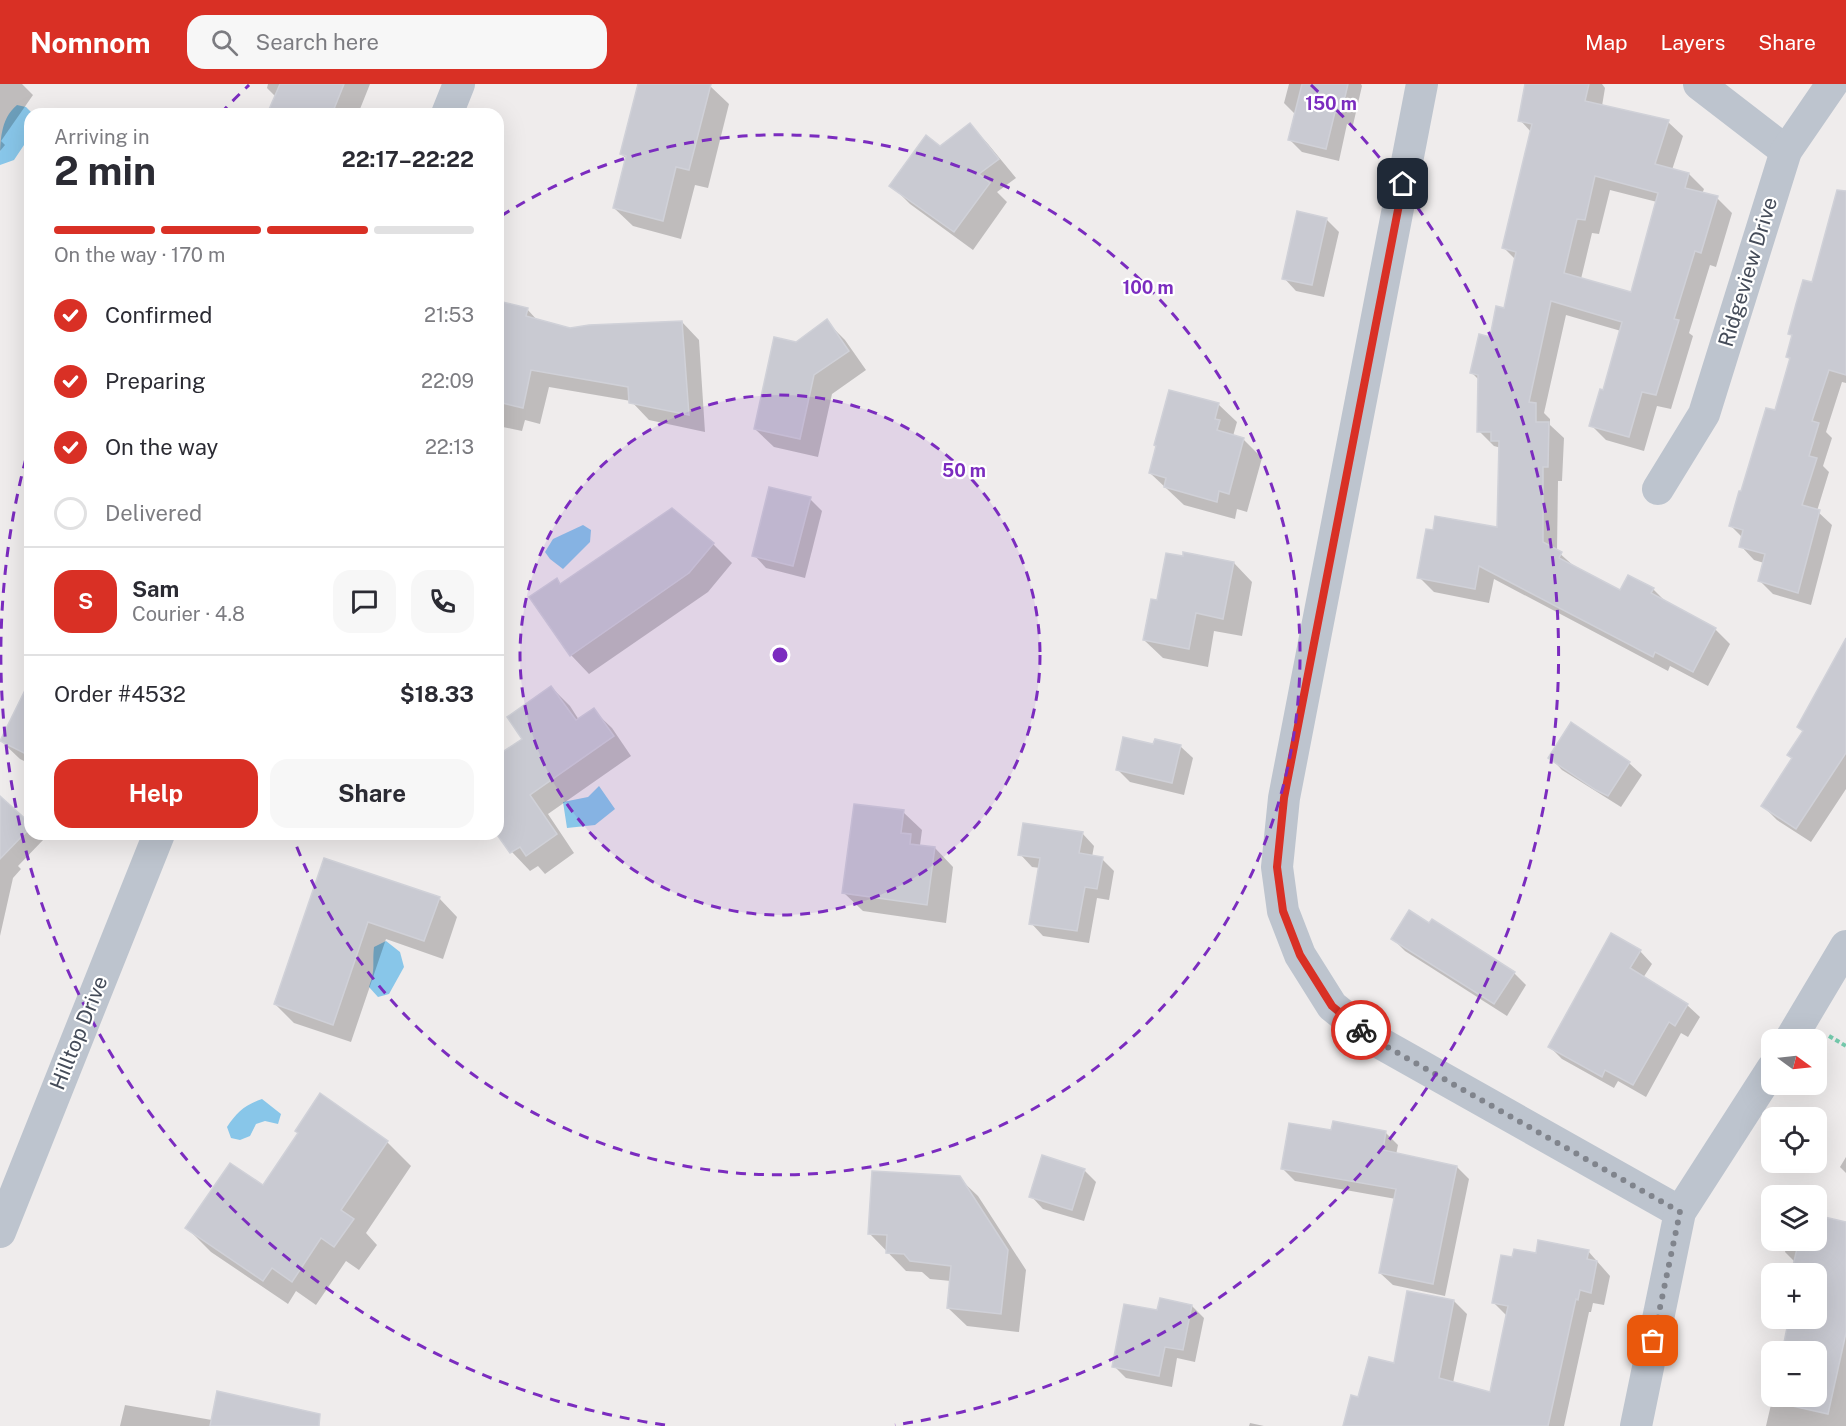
<!DOCTYPE html>
<html lang="en">
<head>
<meta charset="utf-8">
<style>
	:root { --surface:#fff; --page:#f7f7f7; --text:#2b2b33; --muted:#7c7c81; --line:#e1e1e2; --accent:#d93025 }
	body { margin:0; font-family:"Public Sans",sans-serif; background:var(--page); color:var(--text); height:100vh; display:flex; flex-direction:column; font-size:22px; white-space:nowrap }
	* { box-sizing:border-box; margin:0 }
	p { font-size:20px; color:var(--muted) }
	.icon { flex:none; width:33px; height:33px; fill:none; stroke:currentColor; stroke-width:2; stroke-linecap:round; stroke-linejoin:round }
	.map { position:relative; flex:1; overflow:hidden }
	.panel { position:absolute; left:24px; top:24px; width:480px; height:732px; display:flex; flex-direction:column; background:var(--surface); border-radius:18px; box-shadow:0 6px 24px #0002 }
	.panel>* { flex:none }
	.needle { width:39px; rotate:105deg }
	.tools { position:absolute; left:1761px; top:945px; display:grid; gap:12px }
	.tools a { display:grid; place-items:center; width:66px; height:66px; border-radius:12px; background:var(--surface); box-shadow:0 6px 24px #0002; font-size:30px }
	.pin { position:absolute; display:grid; place-items:center; width:51px; height:51px; color:#fff; margin:-26px; border-radius:12px; box-shadow:0 3px 9px #0006 }
	.courier { position:absolute; display:grid; place-items:center; width:60px; height:60px; margin:-30px; border:4px solid #d93025; border-radius:50%; background:#fff; color:#222; box-shadow:0 2px 8px #0007 }
	.summary em { font-style:normal; font-weight:700 }
	.summary div { display:flex; flex-direction:column-reverse }
	.summary { display:flex; align-items:center; justify-content:space-between; height:102px; padding:0 30px }
	h1 { font-size:39px; font-weight:700; line-height:45px }
	.bar { display:grid; grid-template-columns:repeat(4,1fr); gap:9px 6px; align-content:center; height:72px; padding:0 30px }
	.bar i { height:8px; border-radius:4px; background:var(--line) }
	.bar .active { background:var(--accent) }
	.bar p { grid-column:span 4 }
	.line { display:flex; align-items:center; gap:15px; padding:0 30px; border-top:2px solid var(--line) }
	.line div { flex:1 }
	.round { display:grid; place-items:center; flex:none; width:63px; height:63px; border-radius:18px; background:var(--page) }
	ol { padding:0 30px; list-style:none }
	li { display:flex; align-items:center; gap:18px; height:66px }
	li p { margin-inline-start:auto }
	li .icon { padding:6px; border-radius:50%; background:var(--accent); color:#fff; stroke-width:4 }
	li:last-child { color:var(--muted) }
	li i { width:33px; height:33px; border:3px solid var(--line); border-radius:50% }
	.action { display:flex; gap:12px; margin-top:auto; padding:12px 30px }
	.action a { flex:1; height:69px; border-radius:18px; background:var(--accent); color:#fff; font-size:24px; font-weight:700; line-height:69px; text-align:center }
	.action a+a { background:var(--page); color:var(--text) }
	header { display:flex; align-items:center; gap:36px; box-sizing:border-box; height:84px; padding:0 30px; background:var(--accent); color:#fff }
	header strong { font-size:28px }
	nav { display:flex; gap:33px; margin-inline-start:auto; font-size:21px }
	.search { width:420px; height:54px; background:var(--page); display:flex; align-items:center; gap:15px; box-sizing:border-box; padding:0 21px; border-radius:18px; color:var(--muted); font-size:22px }
	.map>svg:first-child { display:block }
	.water { fill:#88c6e9 }
	.shadow { fill:#0003; fill-rule:evenodd }
	.building { fill:#c9cad2; stroke:#d0d1d8; stroke-width:1.5; fill-rule:evenodd }
	.lines { fill:none; stroke-linecap:round; stroke-linejoin:round }
	.path { stroke:#74c9ac; stroke-width:4; stroke-dasharray:4.5 3; stroke-linecap:butt }
	.minor { stroke:#bdc4ce; stroke-width:32 }
	.done { stroke:#80848c; stroke-width:6; stroke-dasharray:0 10.8 }
	.route { stroke:#d93025; stroke-width:8 }
	.ring { fill:none; stroke:#7b2cbf; stroke-width:3; stroke-dasharray:10 8 }
	.labels { text-anchor:middle; stroke-width:4.5; stroke-linejoin:round; paint-order:stroke }
	.street-label { font-size:21px; fill:#454c59; stroke:#fff }
	.centre { fill:#7b2cbf; stroke:#fff; stroke-width:3 }
	.ring-label { font-size:18px; text-anchor:middle; font-weight:bold; fill:#7b2cbf; stroke:#fff; stroke-width:4.5; stroke-linejoin:round; paint-order:stroke }
</style>
</head>
<body>
<header>
<strong>Nomnom</strong>
<div class="search"><svg class="icon" aria-label="search" viewBox="0 0 24 24"><circle cx="10" cy="10" r="6"/><path d="M15 15l6 6"/></svg>Search here</div>
<nav><a>Map</a><a>Layers</a><a>Share</a></nav>
</header>
<div class="map">
<svg width="1846" height="1342" viewBox="0 0 1846 1342">
	<rect width="100%" height="100%" fill="#efecec"/>
	<g class="water">
		<path d="M 17,21 L 26,23 L 33,30 L 30,30 L 30,52 L 14,76 L 0,81 C 0,58 0,35 17,21 Z"/>
		<polygon points="583,441 591,446 590,458 563,485 550,475 545,468 553,455"/>
		<polygon points="599,702 615,725 595,741 567,744 563,718 588,713"/>
		<path d="M 386,857 L 400,868 L 404,883 L 389,910 L 378,913 L 369,903 C 376,884 372,881 374,863 Z"/>
		<path d="M 262,1015 L 281,1030 L 278,1040 L 265,1037 L 256,1040 L 250,1052 L 240,1056 L 231,1054 L 227,1043 C 237,1028 245,1021 262,1015 Z"/>
	</g>
	<g class="shadow">
		<polygon points="0,0 22,0 33,11 1,57 5,61 0,67"/>
		<polygon points="268,0 370,0 358,30 269,30 276,13 267,4"/>
		<polygon points="639,0 705,0 710,2 729,20 708,104 695,101 681,155 633,142 614,124 627,75 621,70"/>
		<polygon points="1289,0 1361,0 1362,2 1353,41 1347,40 1339,77 1302,68 1290,56 1296,31 1284,19"/>
		<path d="M 1527,0 L 1602,0 L 1605,4 L 1602,22 L 1668,38 L 1683,52 L 1672,86 L 1689,90 L 1704,105 L 1702,110 L 1717,114 L 1732,129 L 1716,183 L 1710,181 L 1689,249 L 1693,252 L 1671,325 L 1657,322 L 1644,367 L 1606,356 L 1591,341 L 1604,308 L 1621,247 L 1566,231 L 1544,329 L 1550,335 L 1550,341 L 1564,354 L 1562,397 L 1558,397 L 1557,467 L 1576,484 L 1620,508 L 1653,505 L 1668,520 L 1715,545 L 1730,560 L 1708,602 L 1670,582 L 1668,587 L 1494,495 L 1489,519 L 1434,508 L 1419,493 L 1499,445 L 1501,364 L 1494,362 L 1479,347 L 1480,297 L 1472,289 L 1505,226 L 1516,176 L 1504,164 L 1531,48 L 1520,36 ZM 1610,106 L 1657,118 L 1632,210 L 1581,195 L 1592,149 L 1599,150 Z"/>
		<polygon points="970,41 988,60 1016,94 997,108 1007,118 973,166 910,120 891,101"/>
		<polygon points="1846,125 1846,299 1842,298 1826,348 1832,354 1823,382 1829,388 1817,427 1832,441 1811,521 1773,510 1760,497 1764,479 1754,476 1741,462 1743,454 1731,442 1776,328 1791,276 1787,273 1793,253 1790,250"/>
		<polygon points="1326,135 1339,148 1324,213 1296,207 1284,194"/>
		<polygon points="498,219 527,225 538,237 570,245 682,238 699,256 705,348 649,336 631,317 549,303 540,340 525,336 522,347 498,342"/>
		<polygon points="826,237 845,256 866,286 832,310 818,373 774,363 755,345 796,259"/>
		<polygon points="1218,320 1237,338 1233,352 1243,355 1262,374 1247,428 1237,425 1235,435 1184,421 1150,389"/>
		<polygon points="810,415 822,427 805,494 766,484 754,471"/>
		<polygon points="672,426 713,460 732,479 708,508 589,590 571,571 531,514 557,496 562,501"/>
		<polygon points="1234,479 1252,498 1242,552 1214,547 1208,583 1163,574 1144,556 1158,518"/>
		<polygon points="1846,570 1846,705 1811,758 1777,736 1763,722 1793,675 1788,671 1804,648 1799,643"/>
		<polygon points="551,603 570,622 579,636 593,626 612,644 631,672 548,730 574,769 545,790 538,782 530,787 512,768 498,749 498,673 524,655"/>
		<polygon points="30,617 30,680 20,675 1,657"/>
		<polygon points="1154,662 1180,662 1193,674 1184,711 1130,698 1118,686"/>
		<polygon points="1550,673 1629,679 1642,691 1621,723 1562,686"/>
		<polygon points="0,714 30,741 30,750 39,750 44,755 18,782 21,785 13,794 0,852"/>
		<polygon points="903,728 922,746 920,761 935,764 953,783 946,839 863,827 844,809"/>
		<polygon points="1082,749 1094,762 1092,773 1102,775 1114,787 1109,816 1097,814 1089,859 1043,852 1031,839 1040,784 1032,783 1020,770"/>
		<polygon points="325,776 439,814 457,833 443,875 386,855 351,958 294,939 275,920"/>
		<polygon points="1393,855 1514,889 1526,901 1507,932 1405,867"/>
		<polygon points="1640,867 1652,880 1643,894 1687,921 1700,933 1688,953 1681,949 1646,1013 1618,997 1614,1004 1562,975 1550,963"/>
		<polygon points="1385,1048 1398,1061 1396,1071 1457,1083 1469,1095 1445,1212 1393,1201 1380,1189 1396,1115 1295,1097 1283,1085"/>
		<polygon points="300,1050 387,1058 411,1082 366,1149 377,1161 359,1186 346,1177 316,1221 296,1207 288,1220 211,1168 187,1144 263,1103"/>
		<polygon points="1846,1073 1846,1089 1840,1083"/>
		<polygon points="1084,1086 1096,1098 1084,1137 1043,1125 1031,1112"/>
		<polygon points="959,1094 978,1112 1026,1186 1019,1248 967,1242 948,1224 951,1197 930,1195 922,1188 906,1187 870,1150"/>
		<polygon points="1846,1139 1846,1342 1766,1342 1773,1312 1816,1312 1816,1190 1795,1178 1785,1168 1788,1156 1816,1156"/>
		<polygon points="1588,1167 1610,1192 1604,1221 1593,1219 1591,1228 1589,1228 1564,1342 1351,1342 1396,1281 1454,1217 1467,1230 1453,1299 1491,1309 1506,1231 1493,1218 1514,1175 1537,1171"/>
		<polygon points="1192,1222 1204,1234 1195,1278 1177,1274 1172,1303 1126,1294 1114,1282 1158,1228"/>
		<polygon points="125,1321 212,1336 302,1342 120,1342"/>
		<polygon points="1250,1339 1264,1342 1249,1342"/>
	</g>
	<g class="building">
		<polygon points="280,0 344,0 332,30 267,30"/>
		<polygon points="638,0 711,0 689,86 676,83 663,137 613,124 626,72 620,70"/>
		<polygon points="1302,0 1348,0 1341,30 1335,28 1326,65 1288,56"/>
		<path d="M 1525,0 L 1589,0 L 1585,17 L 1669,36 L 1655,80 L 1689,89 L 1685,104 L 1718,112 L 1701,169 L 1695,167 L 1674,235 L 1679,236 L 1656,311 L 1642,308 L 1629,353 L 1589,342 L 1600,305 L 1603,306 L 1622,238 L 1551,217 L 1529,318 L 1536,319 L 1536,338 L 1549,338 L 1548,383 L 1543,383 L 1543,458 L 1562,468 L 1559,474 L 1620,506 L 1628,491 L 1654,504 L 1651,509 L 1716,544 L 1693,588 L 1655,568 L 1653,573 L 1479,482 L 1475,505 L 1417,494 L 1426,445 L 1433,446 L 1435,432 L 1497,443 L 1499,357 L 1491,357 L 1491,348 L 1477,348 L 1478,291 L 1470,289 L 1479,250 L 1490,253 L 1496,222 L 1504,224 L 1516,168 L 1502,164 L 1532,40 L 1518,37 ZM 1595,92 L 1658,109 L 1631,208 L 1564,189 L 1577,135 L 1585,136 Z"/>
		<polygon points="970,39 999,75 979,90 990,99 954,148 889,102 926,51 940,62"/>
		<polygon points="1837,106 1846,107 1846,291 1829,286 1812,337 1819,339 1809,372 1817,374 1802,421 1820,426 1798,509 1758,497 1765,470 1739,463 1743,446 1729,442 1739,407 1741,407 1766,324 1775,326 1790,274 1786,273 1792,251 1788,250 1796,220 1803,196 1812,198"/>
		<polygon points="1297,127 1327,134 1312,201 1282,195"/>
		<polygon points="498,217 528,224 526,232 570,244 589,241 682,237 689,331 629,319 628,303 531,286 523,324 498,318"/>
		<polygon points="827,235 849,267 814,291 800,355 754,345 774,253 796,258"/>
		<polygon points="1169,306 1219,319 1215,335 1220,336 1217,346 1244,354 1229,410 1219,407 1217,418 1164,403 1166,394 1149,389 1156,362 1154,361"/>
		<polygon points="769,403 811,413 793,482 752,472"/>
		<polygon points="672,424 714,459 689,489 570,572 529,513 557,494 560,500"/>
		<polygon points="1183,468 1234,478 1223,535 1196,529 1189,565 1143,556 1151,515 1157,516 1166,469 1183,472"/>
		<polygon points="1846,554 1846,669 1796,745 1761,722 1792,674 1787,671 1803,647 1797,643"/>
		<polygon points="30,596 30,672 0,657"/>
		<polygon points="551,602 576,636 594,624 614,652 530,711 557,750 526,772 520,763 510,769 498,752 498,671 522,655 507,633"/>
		<polygon points="1571,638 1630,678 1608,712 1596,706 1548,674"/>
		<polygon points="1123,653 1153,660 1155,655 1181,661 1172,699 1116,686"/>
		<polygon points="0,712 30,739 30,744 0,775"/>
		<polygon points="854,720 904,726 901,749 911,750 910,760 935,763 927,821 842,809"/>
		<polygon points="1023,739 1083,748 1079,769 1103,773 1097,805 1085,803 1077,847 1029,840 1040,774 1018,771"/>
		<polygon points="324,774 440,813 424,857 368,838 333,941 274,920"/>
		<polygon points="1409,826 1429,839 1432,835 1515,888 1494,920 1391,855"/>
		<polygon points="1611,849 1641,866 1630,884 1688,920 1675,942 1669,938 1633,1001 1605,986 1602,993 1548,963"/>
		<polygon points="320,1009 388,1057 341,1126 354,1135 334,1163 321,1154 292,1198 272,1184 263,1197 185,1144 230,1079 263,1101 298,1049 295,1047"/>
		<polygon points="1333,1037 1386,1047 1383,1066 1457,1082 1433,1200 1379,1189 1396,1105 1281,1085 1289,1039 1331,1046"/>
		<polygon points="1042,1071 1085,1085 1072,1126 1029,1113"/>
		<polygon points="872,1087 960,1092 1008,1166 1001,1230 947,1224 951,1182 910,1177 904,1170 886,1169 887,1151 868,1150"/>
		<polygon points="1816,1131 1846,1138 1846,1249 1828,1330 1770,1317 1772,1312 1816,1312 1816,1268 1782,1268 1789,1234 1816,1234 1816,1190 1791,1190 1799,1156 1816,1156"/>
		<polygon points="1538,1156 1589,1166 1587,1175 1597,1177 1591,1209 1580,1206 1578,1216 1576,1215 1548,1342 1343,1342 1351,1311 1358,1313 1369,1273 1394,1279 1407,1207 1454,1216 1439,1294 1490,1308 1508,1222 1492,1219 1501,1171 1512,1173 1514,1165 1536,1169"/>
		<polygon points="1160,1214 1192,1221 1183,1266 1165,1263 1159,1292 1112,1283 1124,1220 1157,1226"/>
		<polygon points="217,1307 320,1330 319,1342 210,1342"/>
	</g>
	<g class="lines">
		<polyline class="path" points="1829,952 1846,962"/>
		<g class="minor">
			<polyline points="1422,0 1284,714 1277,783 1283,827 1300,871 1332,922 1373,955 1680,1128"/>
			<polyline points="1699,0 1786,67"/>
			<polyline points="447,30 459,0"/>
			<polyline points="1658,405 1704,330 1786,67 1832,0"/>
			<polyline points="1790,956 1846,862"/>
			<polyline points="0,1148 159,750"/>
			<polyline points="1636,1342 1680,1128 1772,985"/>
		</g>
	</g>
	<g class="lines">
		<polyline class="done" points="1361,946 1373,955 1680,1128 1653,1257"/>
		<polyline class="route" points="1361,946 1332,922 1300,871 1283,827 1277,783 1284,714 1403,100"/>
	</g>
	<circle cx="780" cy="571" r="260" fill="#7b2cbf" fill-opacity=".12"/>
	<g class="ring">
		<circle cx="780" cy="571" r="260"/>
		<path d="M501 132A520 520 0 1 1 293 753"/>
		<path d="M665 1341A779 779 0 0 1 29 363M220 30A779 779 0 0 1 249 1M1311 1A779 779 0 0 1 895 1341"/>
	</g>
	<g class="labels">
		<g class="street-label">
			<text transform="translate(1748 188) rotate(-73)" y="7">Ridgeview Drive</text>
			<text transform="translate(79 949) rotate(-68)" y="7">Hilltop Drive</text>
		</g>
	</g>
	<circle cx="780" cy="571" r="9" class="centre"/>
	<g class="ring-label">
		<text x="1331" y="26">150 m</text>
		<text x="1148" y="210">100 m</text>
		<text x="964" y="393">50 m</text>
	</g>
</svg>
<div class="tools">
<a><svg class="needle" viewBox="-14 -14 28 28"><path d="M0-13l5 13h-10z" fill="#e53935"/><path d="M0 13l5-13h-10z" fill="#7c7c81"/></svg></a>
<a><svg class="icon" aria-label="locate" viewBox="0 0 24 24"><circle cx="12" cy="12" r="6"/><path d="M12 2v4M12 18v4M2 12h4M18 12h4"/></svg></a>
<a><svg class="icon" aria-label="layers" viewBox="0 0 24 24"><path d="M12 4l9 5-9 5-9-5zM3 14l9 5 9-5"/></svg></a>
<a>+</a>
<a>−</a>
</div>
<div class="pin" style="left:1653px;top:1257px;background:#ea580c"><svg class="icon" aria-label="bag" viewBox="0 0 24 24"><path d="M5 8h14l-1 12H6zM9 8a3 3 0 0 1 6 0"/></svg></div>
<div class="pin" style="left:1403px;top:100px;background:#1f2937"><svg class="icon" aria-label="home" viewBox="0 0 24 24"><path d="M3 11l9-7 9 7M6 9v11h12V9"/></svg></div>
<div class="courier" style="left:1361px;top:946px"><svg class="icon" aria-label="bike" viewBox="0 0 24 24"><circle cx="6" cy="16" r="4"/><circle cx="18" cy="16" r="4"/><path d="M6 16l4-8h5l3 8M10 8l3 8H6M13 5h3"/></svg></div>
<section class="panel">
<div class="summary"><div><h1>2 min</h1><p>Arriving in</p></div><em>22:17–22:22</em></div>
<div class="bar"><i class="active"></i><i class="active"></i><i class="active"></i><i></i><p>On the way · 170 m</p></div>
<ol>
<li><svg class="icon" aria-label="check" viewBox="0 0 24 24"><path d="M5 12l5 5 9-10"/></svg>Confirmed<p>21:53</p></li>
<li><svg class="icon" aria-label="check" viewBox="0 0 24 24"><path d="M5 12l5 5 9-10"/></svg>Preparing<p>22:09</p></li>
<li><svg class="icon" aria-label="check" viewBox="0 0 24 24"><path d="M5 12l5 5 9-10"/></svg>On the way<p>22:13</p></li>
<li><i></i>Delivered</li>
</ol>
<div class="line" style="height:108px"><b class="round" style="background:var(--accent);color:#fff">S</b><div><b>Sam</b><p>Courier · 4.8</p></div><a class="round"><svg class="icon" aria-label="chat" viewBox="0 0 24 24"><path d="M4 5h16v11H9l-5 4z"/></svg></a><a class="round"><svg class="icon" aria-label="phone" viewBox="0 0 24 24"><path d="M5 4h4l2 5-3 2q2 4 5 5l2-3 5 2v4C11 20 4 13 5 4z"/></svg></a></div>
<div class="line" style="height:78px"><div>Order #4532</div><b>$18.33</b></div>
<div class="action"><a>Help</a><a>Share</a></div>
</section>
</div>
</body>
</html>
